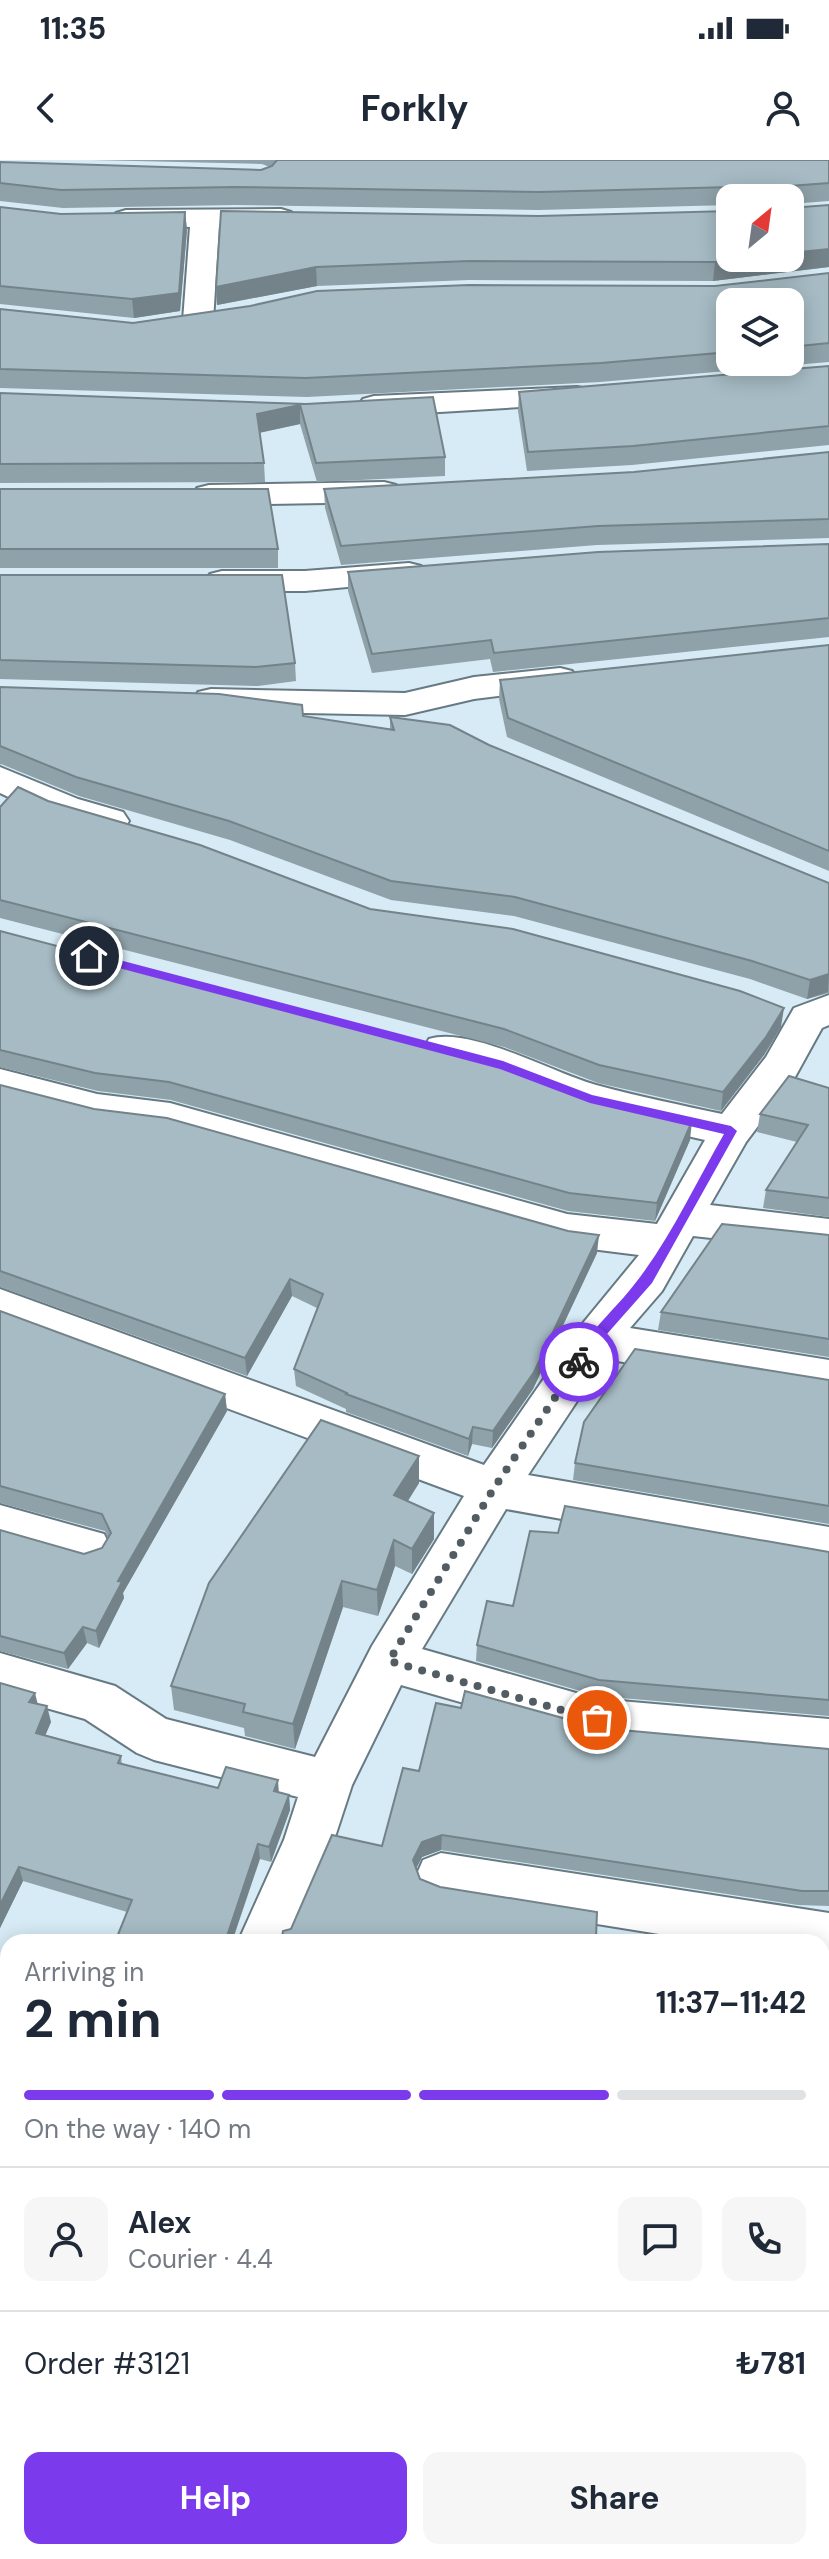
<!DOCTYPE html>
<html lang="en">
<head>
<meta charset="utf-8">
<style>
	:root { --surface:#fff; --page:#f6f6f7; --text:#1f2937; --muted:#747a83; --line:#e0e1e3; --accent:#7c3aed }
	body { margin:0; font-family:"DM Sans",sans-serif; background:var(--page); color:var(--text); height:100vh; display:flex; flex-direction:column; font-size:30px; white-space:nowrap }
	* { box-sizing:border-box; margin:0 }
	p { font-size:26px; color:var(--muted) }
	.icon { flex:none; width:44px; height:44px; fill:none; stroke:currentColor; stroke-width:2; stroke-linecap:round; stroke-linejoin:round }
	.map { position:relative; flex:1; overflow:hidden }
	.sheet { position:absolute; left:0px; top:1774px; width:830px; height:626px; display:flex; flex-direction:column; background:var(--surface); border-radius:24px 24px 0 0; box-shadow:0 4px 20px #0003 }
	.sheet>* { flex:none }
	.needle { width:52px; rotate:29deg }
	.fabs { position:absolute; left:716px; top:24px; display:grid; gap:16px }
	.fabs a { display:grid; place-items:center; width:88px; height:88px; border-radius:16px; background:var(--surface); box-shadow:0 4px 20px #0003; font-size:40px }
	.pin { position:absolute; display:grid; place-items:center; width:68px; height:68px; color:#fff; margin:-34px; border:4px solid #fff; border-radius:50%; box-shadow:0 2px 8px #0007 }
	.courier { position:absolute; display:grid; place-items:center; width:80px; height:80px; margin:-40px; border:6px solid #7c3aed; border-radius:50%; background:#fff; color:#222; box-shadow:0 2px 10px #0007 }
	.headline em { font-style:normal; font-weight:700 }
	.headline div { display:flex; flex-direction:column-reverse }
	.headline { display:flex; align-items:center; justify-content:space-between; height:136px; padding:0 24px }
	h1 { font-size:52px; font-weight:700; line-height:60px }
	.bar { display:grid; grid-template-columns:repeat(4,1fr); gap:12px 8px; align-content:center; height:96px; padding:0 24px }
	.bar i { height:10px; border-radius:6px; background:var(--line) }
	.bar .current { background:var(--accent) }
	.bar p { grid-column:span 4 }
	.line { display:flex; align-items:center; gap:20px; padding:0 24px; border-top:2px solid var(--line) }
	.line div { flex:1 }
	.round { display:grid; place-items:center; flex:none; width:84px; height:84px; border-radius:16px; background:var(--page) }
	.action { display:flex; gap:16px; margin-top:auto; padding:16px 24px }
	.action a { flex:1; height:92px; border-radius:16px; background:var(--accent); color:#fff; font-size:32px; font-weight:700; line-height:92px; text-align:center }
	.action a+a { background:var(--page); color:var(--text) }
	.status { display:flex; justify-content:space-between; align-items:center; height:56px; padding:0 40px; background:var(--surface); direction:ltr }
	.status svg { height:22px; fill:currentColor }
	header { display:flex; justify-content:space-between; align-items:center; height:104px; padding:0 24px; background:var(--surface); font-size:36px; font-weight:700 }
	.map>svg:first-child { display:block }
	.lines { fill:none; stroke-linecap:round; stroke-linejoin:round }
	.minor-casing { stroke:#677a83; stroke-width:4 }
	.minor { fill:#fff; fill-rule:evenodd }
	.wall { fill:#8fa1a9; fill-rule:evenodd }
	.shaded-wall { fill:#748389 }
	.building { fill:#a6bbc4; stroke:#748389; stroke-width:2 }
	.route { fill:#7c3aed }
	.done { stroke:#515d63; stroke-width:8; stroke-dasharray:0 14.4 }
</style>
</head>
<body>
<div class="status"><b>11:35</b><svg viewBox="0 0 49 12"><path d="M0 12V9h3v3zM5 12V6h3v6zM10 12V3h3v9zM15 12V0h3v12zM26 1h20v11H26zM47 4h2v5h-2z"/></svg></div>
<header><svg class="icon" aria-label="back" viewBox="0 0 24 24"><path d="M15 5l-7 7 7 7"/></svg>Forkly<svg class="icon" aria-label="person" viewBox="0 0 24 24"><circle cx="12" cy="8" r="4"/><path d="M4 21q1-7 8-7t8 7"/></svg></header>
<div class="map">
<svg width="829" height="2399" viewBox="0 0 829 2399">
	<rect width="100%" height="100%" fill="#d6ebf5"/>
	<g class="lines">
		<defs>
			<g id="minor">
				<polygon points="281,49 291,52 296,58 291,64 219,67 213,161 209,167 198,170 187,167 183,161 190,67 116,65 111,59 116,53 126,50"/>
				<polygon points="577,227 588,229 593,236 588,243 374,256 363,253 358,246 363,239 374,236"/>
				<polygon points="384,322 396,325 400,332 396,339 384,342 209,345 197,342 193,335 197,328 209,325"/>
				<polygon points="409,403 421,406 426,413 421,420 305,431 222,431 210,428 205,421 210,414 222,411 305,411"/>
				<polygon points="560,508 572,511 578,519 572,527 474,539 405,555 211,551 198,548 193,540 198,532 211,529 405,533 474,517"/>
				<path d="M 0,607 L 78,639 L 123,652 L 129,661 L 123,670 C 90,679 31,647 0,633 Z"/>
				<path d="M 829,835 L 829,865 L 822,868 L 795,917 L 746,982 L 710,1045 L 829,1059 L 829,1091 L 693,1076 L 662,1131 L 630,1168 L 829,1200 L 829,1236 L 605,1199 L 528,1315 L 829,1367 L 829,1407 L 506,1349 L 422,1489 L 597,1539 L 829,1559 L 829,1603 L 597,1581 L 401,1525 L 352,1625 L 334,1680 L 290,1782 L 238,1782 L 284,1680 L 298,1637 L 154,1600 L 137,1593 L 85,1559 L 0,1535 L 0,1493 L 115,1526 L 166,1559 L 315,1597 L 372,1486 L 464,1336 L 0,1164 L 0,1129 L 484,1305 L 579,1168 L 639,1095 L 567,1086 L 170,973 L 97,964 L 0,939 L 0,909 L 97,934 L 170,943 L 567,1054 L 657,1064 L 705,980 L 590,954 L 493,917 L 429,899 L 423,889 L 429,879 C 472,866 556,915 600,926 C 640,937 681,945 722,954 L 766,897 L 794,848 Z"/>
				<polygon points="0,1345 104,1374 111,1388 104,1402 88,1408 0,1383"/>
				<polygon points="441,1693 829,1753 829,1801 822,1800 822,1782 709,1782 441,1739 423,1732 416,1716 423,1700"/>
				<polygon points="0,1802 8,1805 8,1855 0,1852"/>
				<polygon points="822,1979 829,1980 829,2034 822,2033"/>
				<polygon points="0,2055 8,2057 8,2113 0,2111"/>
				<polygon points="822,2236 829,2237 829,2295 822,2294"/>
				<polygon points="0,2360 8,2362 8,2392 38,2392 35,2399 0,2399"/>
				<polygon points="83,2392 143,2392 142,2399 82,2399"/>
			</g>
		</defs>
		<use href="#minor" class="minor-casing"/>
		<use href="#minor" class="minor"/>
	</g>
	<g class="wall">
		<polygon points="90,0 829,0 829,41 790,44 790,48 829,45 829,107 713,121 469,120 317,126 217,145 216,127 539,56 730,51 790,38 730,38 730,45 538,50 235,45 63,48 0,41 0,2 261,10 270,7 262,4"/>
		<polygon points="0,47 61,54 185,52 187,70 180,151 134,158 0,144"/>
		<path d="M 829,113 L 829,202 L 600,222 L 307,237 L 0,228 L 0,149 L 133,163 L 715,126 ZM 730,142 L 790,142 L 790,202 L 730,202 Z"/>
		<polygon points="829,206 829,285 632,305 527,311 518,251 519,232"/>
		<polygon points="0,233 306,244 445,297 445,316 317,322 300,264 259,273 264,303 265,322 0,323"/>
		<polygon points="829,292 829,378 597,385 341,405 325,348 324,329 634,312"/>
		<polygon points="0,329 278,389 278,408 0,408"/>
		<polygon points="829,384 829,477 493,512 490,499 372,513 348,431 348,412"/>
		<polygon points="0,415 295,503 296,521 258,526 0,519"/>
		<polygon points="829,485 829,711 507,577 499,539 500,520"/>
		<polygon points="0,527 303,556 390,569 390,557 489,585 829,723 829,833 807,839 750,819 514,756 391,740 230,680 79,636 1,604 0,605"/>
		<polygon points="48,641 370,749 781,867 764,895 721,951 598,923 504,887 0,758 0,647"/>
		<polygon points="0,771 690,980 655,1061 568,1051 171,940 98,931 0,907"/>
		<polygon points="0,925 597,1093 533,1229 492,1288 472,1284 468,1296 346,1252 346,1249 296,1226 294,1209 317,1148 292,1136 247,1216 0,1127"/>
		<polygon points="829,928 829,1057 763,1048 766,1030 797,982 757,972 760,954"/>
		<polygon points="829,1075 829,1197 658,1170 661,1152"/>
		<polygon points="0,1151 225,1234 227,1251 123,1433 124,1438 99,1488 87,1483 68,1509 0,1491 0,1370 84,1394 102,1388 108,1378 105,1371 0,1343"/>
		<polygon points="829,1220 829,1364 573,1320 575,1303"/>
		<polygon points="419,1296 419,1323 408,1341 434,1379 412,1414 395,1406 378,1456 343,1447 295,1589 245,1576 244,1568 174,1550 171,1526"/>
		<polygon points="829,1392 829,1556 598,1536 476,1501 477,1485 513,1446"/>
		<polygon points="0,1523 37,1544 51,1562 45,1575 121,1596 122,1604 218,1628 279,1632 289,1635 290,1650 271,1702 260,1699 127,1752 23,1721 0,1768"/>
		<polygon points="461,1548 599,1568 829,1589 829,1746 798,1745 441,1690 422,1697 416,1708 291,1769 382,1686 419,1611"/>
		<polygon points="822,1804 829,1805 829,1978 824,1976 824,2021 829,2023 829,2235 824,2233 824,2284 829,2286 829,2399 794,2399 760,2394 141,2392 822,2392"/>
		<polygon points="0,1856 8,1859 8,2383 6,2380 6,2362 0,2365 0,2103 3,2104 6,2101 6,2054 0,2053"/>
	</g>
	<g class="shaded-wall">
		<polygon points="185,52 187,70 180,151 134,158 132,139"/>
		<polygon points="829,89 829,107 713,121 715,102 752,98 790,98 790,93"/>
		<polygon points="316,107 317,126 217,145 216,127"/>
		<polygon points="300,245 300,264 258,273 257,254"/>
		<polygon points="829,814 828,832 807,839 810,820"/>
		<polygon points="784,848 781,867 764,895 721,951 723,932"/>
		<polygon points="692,961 690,980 655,1061 657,1043"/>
		<polygon points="599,1075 597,1093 533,1229 492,1288 493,1271"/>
		<polygon points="290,1119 292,1136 247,1216 245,1198"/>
		<polygon points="225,1234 227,1251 123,1433 124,1438 99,1488 96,1471 118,1421"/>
		<polygon points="473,1267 472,1284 468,1296 469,1279"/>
		<polygon points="419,1296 419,1323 395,1361 394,1335"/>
		<polygon points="434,1353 434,1379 412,1414 412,1389"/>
		<polygon points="394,1380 395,1406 378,1456 377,1430"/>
		<polygon points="342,1421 343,1447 295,1589 293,1564"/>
		<polygon points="83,1467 87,1483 68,1509 64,1493"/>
		<polygon points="35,1533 39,1549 29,1542"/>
		<polygon points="47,1546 51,1562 40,1588 36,1573"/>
		<polygon points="278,1620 279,1635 274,1631"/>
		<polygon points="289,1635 290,1650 271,1702 269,1687"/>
		<polygon points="442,1675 441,1690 422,1697 413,1715 413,1700 422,1682"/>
		<polygon points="258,1684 260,1699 232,1782 225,1782"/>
		<polygon points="19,1707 23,1721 0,1768 0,1745"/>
		<polygon points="5,2351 8,2361 0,2365 0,2353"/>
	</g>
	<g class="building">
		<polygon points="277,0 829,0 829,23 790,26 790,48 829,45 829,89 790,93 790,38 735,38 735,30 732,27 539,32 234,27 61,30 0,23 0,2 261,10 272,6"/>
		<polygon points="0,47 61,54 185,52 179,133 132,139 0,126"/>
		<polygon points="221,51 539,56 730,51 730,98 752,98 715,102 469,101 316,107 216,127"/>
		<polygon points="829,113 829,183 790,187 790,142 730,142 730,192 601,203 306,218 0,209 0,149 133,163 250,146 317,131 469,125 715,126"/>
		<polygon points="829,206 829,266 633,286 528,292 519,232"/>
		<polygon points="0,233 306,244 433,237 445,297 316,303 300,245 257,254 264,303 0,304"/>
		<polygon points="829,292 829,359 598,366 341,386 324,329 634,312"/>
		<polygon points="0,329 268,329 278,389 0,389"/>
		<polygon points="829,384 829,458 494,493 491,480 372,494 348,412 598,392"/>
		<polygon points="0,415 282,415 295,503 256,507 0,500"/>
		<polygon points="829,485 829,691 508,558 500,520"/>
		<polygon points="0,527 219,534 302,545 303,556 394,570 390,557 450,565 489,585 829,723 829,814 810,820 752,801 515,737 391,721 229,661 76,617 0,586"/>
		<polygon points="18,627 48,641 200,685 370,749 513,769 740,831 784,848 766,877 723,932 599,905 504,869 0,740 0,647"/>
		<polygon points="0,771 493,901 590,939 692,961 657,1043 569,1033 169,922 95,913 0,890"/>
		<polygon points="789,916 829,928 829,1038 766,1030 808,965 760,954"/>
		<polygon points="0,925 94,949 167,958 568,1071 599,1075 534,1212 493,1271 473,1267 469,1279 346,1234 347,1233 294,1209 323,1134 290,1119 245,1198 0,1111"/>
		<polygon points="722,1064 829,1075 829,1179 661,1152"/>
		<polygon points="0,1151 225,1234 118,1421 122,1422 96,1471 83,1467 64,1493 0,1476 0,1370 84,1394 102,1388 111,1373 102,1354 0,1326"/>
		<polygon points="635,1189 829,1220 829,1346 575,1303 584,1262"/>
		<polygon points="321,1260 419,1296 394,1335 434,1353 412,1389 394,1380 377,1430 342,1421 293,1564 243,1552 245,1544 171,1526 209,1423"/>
		<polygon points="565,1346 829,1392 829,1540 599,1520 477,1485 487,1441 513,1446 530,1371 558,1373"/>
		<polygon points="0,1523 35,1533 29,1542 47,1546 36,1573 121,1596 118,1603 218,1628 226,1607 278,1620 274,1631 289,1635 269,1687 258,1684 225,1782 115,1782 132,1740 19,1707 0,1745"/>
		<polygon points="465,1531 599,1568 829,1589 829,1731 802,1731 442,1675 422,1682 413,1700 420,1719 440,1727 597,1752 596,1778 633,1782 281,1782 283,1771 291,1769 332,1675 382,1686 403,1608 419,1611 436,1543 461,1548"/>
		<polygon points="822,1804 829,1805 829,1964 827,1963 824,1966 824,2021 829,2023 829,2223 827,2222 824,2225 824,2284 829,2286 829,2395 811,2392 822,2392"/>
		<polygon points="0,1856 8,1859 8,2380 6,2380 5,2351 0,2353 0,2103 3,2104 6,2101 6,2043 0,2041"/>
		<polygon points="0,2392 35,2393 34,2399 0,2399"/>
		<polygon points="141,2392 760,2392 760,2399 118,2399 120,2393"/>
	</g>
	<path class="route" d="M 89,792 L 503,901 L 592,935 L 731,966 L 737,971 L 652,1123 L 599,1183 L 584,1206 L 575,1206 C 572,1190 612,1151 624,1137 C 665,1090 693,1028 724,974 L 590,943 L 500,909 L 85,799 L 83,796 Z"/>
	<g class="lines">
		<polyline class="done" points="579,1202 494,1328 389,1501 597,1560"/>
	</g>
</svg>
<div class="fabs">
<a><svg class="needle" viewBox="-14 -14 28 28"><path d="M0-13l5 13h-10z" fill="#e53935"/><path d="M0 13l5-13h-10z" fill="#747a83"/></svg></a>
<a><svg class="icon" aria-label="layers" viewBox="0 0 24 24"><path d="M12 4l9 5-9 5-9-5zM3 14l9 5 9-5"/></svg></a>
</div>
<div class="pin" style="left:597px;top:1560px;background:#ea580c"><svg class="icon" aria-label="bag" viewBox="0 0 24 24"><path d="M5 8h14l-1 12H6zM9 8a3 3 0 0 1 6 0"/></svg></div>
<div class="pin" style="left:89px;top:796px;background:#1f2937"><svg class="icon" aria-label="home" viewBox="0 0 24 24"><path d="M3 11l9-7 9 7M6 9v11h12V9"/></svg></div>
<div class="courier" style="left:579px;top:1202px"><svg class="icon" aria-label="bike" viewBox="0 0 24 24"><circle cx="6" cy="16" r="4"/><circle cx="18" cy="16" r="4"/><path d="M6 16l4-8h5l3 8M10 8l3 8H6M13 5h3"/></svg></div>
<section class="sheet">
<div class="headline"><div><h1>2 min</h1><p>Arriving in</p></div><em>11:37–11:42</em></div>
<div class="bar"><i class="current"></i><i class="current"></i><i class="current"></i><i></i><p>On the way · 140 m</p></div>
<div class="line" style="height:144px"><a class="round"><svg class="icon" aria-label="person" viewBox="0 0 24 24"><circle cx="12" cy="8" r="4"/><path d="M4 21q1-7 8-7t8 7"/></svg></a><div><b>Alex</b><p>Courier · 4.4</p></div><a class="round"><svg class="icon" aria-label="chat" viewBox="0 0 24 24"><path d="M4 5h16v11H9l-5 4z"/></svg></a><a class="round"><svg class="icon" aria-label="phone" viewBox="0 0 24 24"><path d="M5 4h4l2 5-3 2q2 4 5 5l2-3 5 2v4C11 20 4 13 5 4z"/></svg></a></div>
<div class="line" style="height:104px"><div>Order #3121</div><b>₺781</b></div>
<div class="action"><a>Help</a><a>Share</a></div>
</section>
</div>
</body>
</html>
